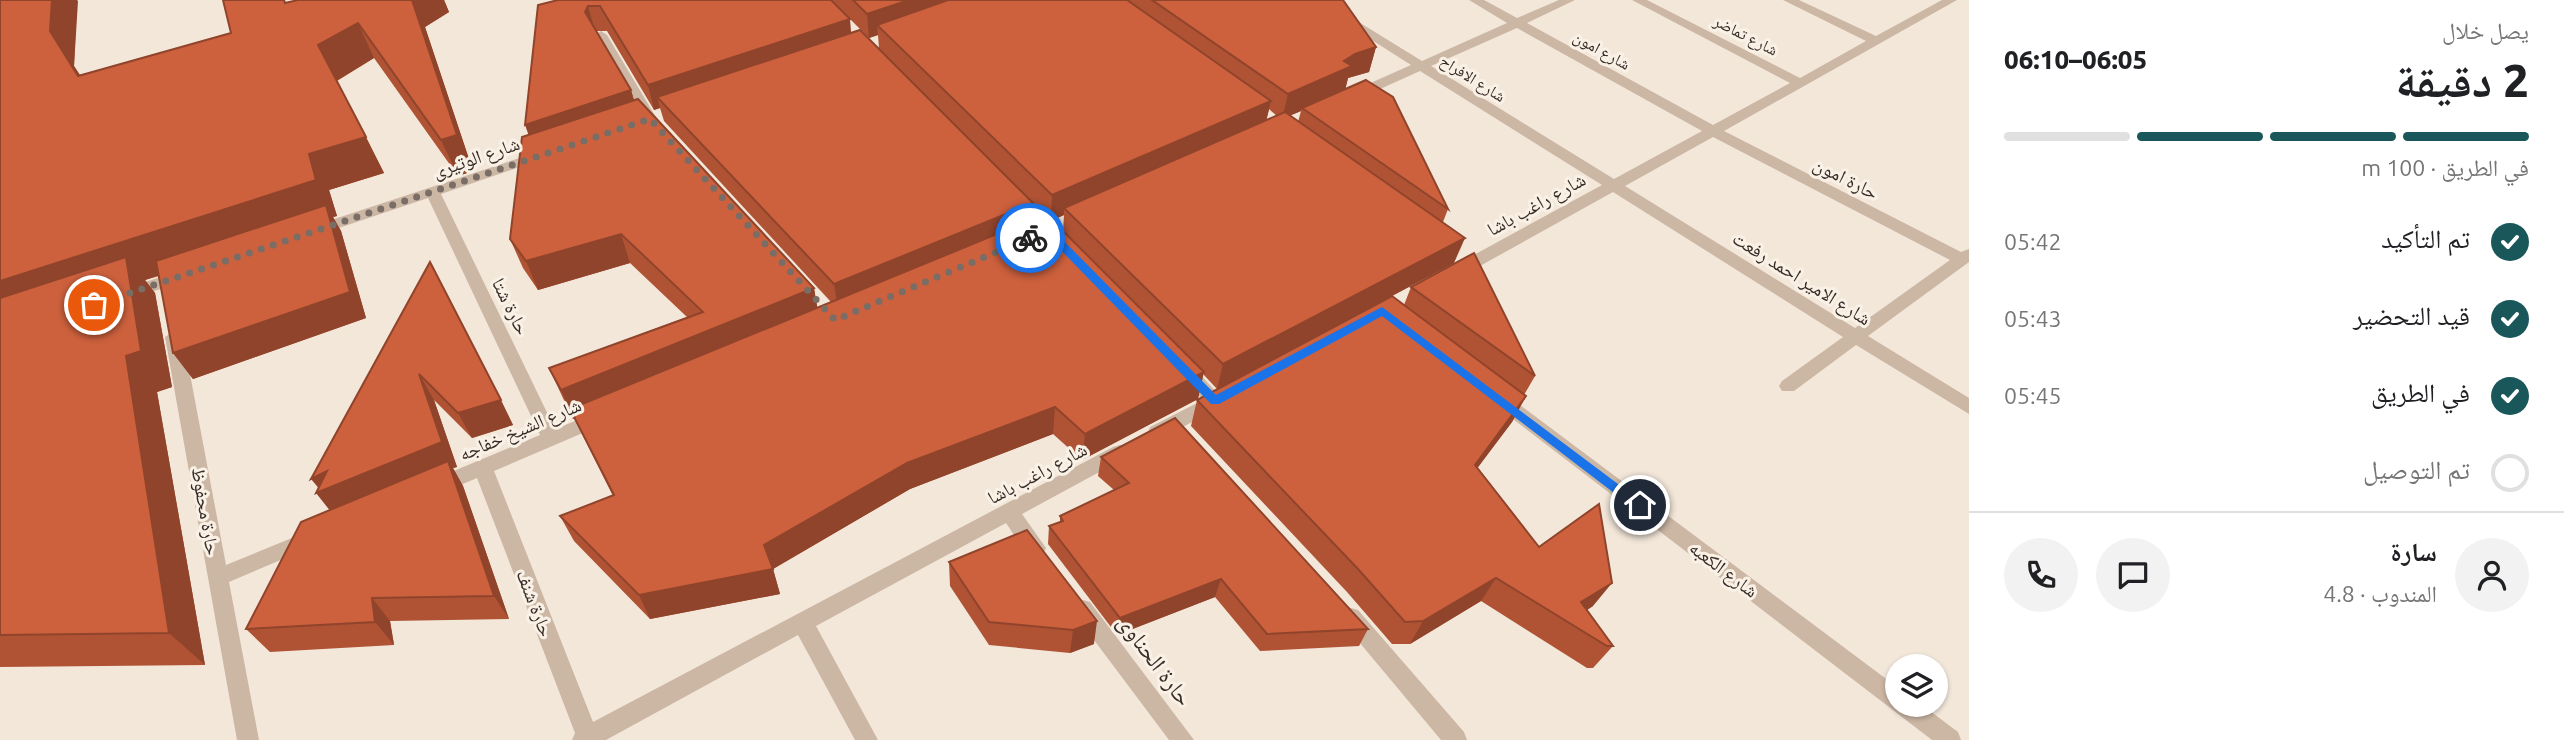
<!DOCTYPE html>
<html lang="ar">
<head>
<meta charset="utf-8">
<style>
	:root { --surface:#fff; --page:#f2f2f2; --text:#202124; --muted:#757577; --line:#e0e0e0; --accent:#1a575b }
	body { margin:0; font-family:Ubuntu,"Noto Naskh Arabic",sans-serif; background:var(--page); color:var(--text); direction:rtl; height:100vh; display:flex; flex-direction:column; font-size:26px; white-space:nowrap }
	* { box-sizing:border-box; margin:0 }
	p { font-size:23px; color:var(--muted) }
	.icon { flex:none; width:38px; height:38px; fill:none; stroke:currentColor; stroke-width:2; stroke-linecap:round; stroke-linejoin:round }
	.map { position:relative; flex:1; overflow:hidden; direction:ltr }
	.panel { display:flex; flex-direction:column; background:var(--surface); width:595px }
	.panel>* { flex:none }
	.controls { position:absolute; left:1885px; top:654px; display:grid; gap:14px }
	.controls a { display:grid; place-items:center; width:63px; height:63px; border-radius:50%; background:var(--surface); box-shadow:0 2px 5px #0004; font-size:35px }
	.pin { position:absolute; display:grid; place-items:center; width:60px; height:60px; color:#fff; margin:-30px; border:4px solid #fff; border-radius:50%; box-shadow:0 2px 7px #0007 }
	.courier { position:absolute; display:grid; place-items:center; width:70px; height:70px; margin:-35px; border:5px solid #1a73e8; border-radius:50%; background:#fff; color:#222; box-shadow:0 2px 9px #0007 }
	.head em { font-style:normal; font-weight:800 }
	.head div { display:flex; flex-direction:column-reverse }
	.head { display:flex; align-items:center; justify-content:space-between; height:119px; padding:0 35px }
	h1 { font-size:46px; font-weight:800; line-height:52px }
	.bar { display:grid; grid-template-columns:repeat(4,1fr); gap:10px 7px; align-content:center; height:84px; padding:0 35px }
	.bar i { height:9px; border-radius:5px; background:var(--line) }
	.bar .selected { background:var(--accent) }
	.bar p { grid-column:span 4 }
	.line { display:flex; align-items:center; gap:18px; padding:0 35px; border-top:2px solid var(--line) }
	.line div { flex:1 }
	.round { display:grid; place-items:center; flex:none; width:74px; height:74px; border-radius:37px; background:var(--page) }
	ol { padding:0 35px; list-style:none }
	li { display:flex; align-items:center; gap:21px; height:77px }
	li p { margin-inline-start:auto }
	li .icon { padding:7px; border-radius:50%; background:var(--accent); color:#fff; stroke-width:4 }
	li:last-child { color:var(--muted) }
	li i { width:38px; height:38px; border:4px solid var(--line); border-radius:50% }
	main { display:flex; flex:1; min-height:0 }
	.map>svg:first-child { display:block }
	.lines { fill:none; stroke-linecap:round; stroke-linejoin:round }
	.minor { fill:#ccb7a5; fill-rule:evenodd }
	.wall { fill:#b05334; fill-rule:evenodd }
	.shaded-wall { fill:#90442b }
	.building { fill:#cd613d; stroke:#90442b; stroke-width:2 }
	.route { fill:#1a73e8 }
	.done { stroke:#796d66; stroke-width:7; stroke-dasharray:0 12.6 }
	.labels { text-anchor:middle; stroke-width:6; stroke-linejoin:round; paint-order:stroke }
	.far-street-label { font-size:16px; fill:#372c27; stroke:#faf1e6 }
	.street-label { font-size:19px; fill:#372c27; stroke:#faf1e6 }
	.near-street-label { font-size:23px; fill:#372c27; stroke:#faf1e6 }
</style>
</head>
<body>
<main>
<section class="panel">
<div class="head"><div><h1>2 دقيقة</h1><p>يصل خلال</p></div><em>06:05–06:10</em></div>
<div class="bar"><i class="selected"></i><i class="selected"></i><i class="selected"></i><i></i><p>في الطريق · 100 m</p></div>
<ol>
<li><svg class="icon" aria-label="check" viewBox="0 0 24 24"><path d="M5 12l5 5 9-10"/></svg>تم التأكيد<p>05:42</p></li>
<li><svg class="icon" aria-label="check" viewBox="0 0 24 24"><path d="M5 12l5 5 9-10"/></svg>قيد التحضير<p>05:43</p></li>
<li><svg class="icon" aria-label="check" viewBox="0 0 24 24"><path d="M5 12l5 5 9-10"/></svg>في الطريق<p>05:45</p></li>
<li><i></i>تم التوصيل</li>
</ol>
<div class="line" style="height:126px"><a class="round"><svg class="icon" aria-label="person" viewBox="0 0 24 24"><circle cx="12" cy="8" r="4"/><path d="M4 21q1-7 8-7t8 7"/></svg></a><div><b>سارة</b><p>المندوب · 4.8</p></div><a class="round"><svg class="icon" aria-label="chat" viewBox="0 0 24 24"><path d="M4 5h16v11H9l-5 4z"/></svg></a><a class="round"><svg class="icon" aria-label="phone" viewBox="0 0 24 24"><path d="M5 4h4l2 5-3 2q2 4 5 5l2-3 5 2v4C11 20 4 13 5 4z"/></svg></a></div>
</section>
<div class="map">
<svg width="1969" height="740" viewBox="0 0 1969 740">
	<rect width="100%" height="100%" fill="#f3e7da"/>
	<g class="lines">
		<g class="minor">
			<path d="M 1309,0 L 1323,0 L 1422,61 L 1507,23 L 1469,0 L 1484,0 L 1517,18 L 1559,0 L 1575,0 L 1527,23 L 1713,125 L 1790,83 L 1632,0 L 1647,0 L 1800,78 L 1866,41 L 1783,0 L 1799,0 L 1876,36 L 1942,0 L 1957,0 L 1724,131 L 1961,252 L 1969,249 L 1969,262 L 1868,336 L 1969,398 L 1969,414 L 1856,345 L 1794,391 L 1782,391 L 1779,386 L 1782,381 L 1843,337 L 1613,192 L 1462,276 L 1450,276 L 1448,272 L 1450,268 L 1602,185 L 1420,71 L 1358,99 L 1348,99 L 1348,93 L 1411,65 ZM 1517,28 L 1702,131 L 1614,179 L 1431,66 ZM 1713,137 L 1950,260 L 1855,328 L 1625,186 Z"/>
			<polygon points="601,31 607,35 657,119 655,122 650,123 643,119 595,35"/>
			<path d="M 541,151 L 548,155 L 546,158 L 441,194 L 555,429 L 600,411 L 606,413 L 609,418 L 606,423 L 494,471 L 593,722 L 1113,447 L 1120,445 L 1127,447 L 1129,452 L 1127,457 L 1022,514 L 1046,548 L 1043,554 C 1026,560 1015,535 1006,523 L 816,626 L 878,740 L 855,740 L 798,635 L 606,740 L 572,740 L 575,733 L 477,478 L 439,494 L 432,492 L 429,486 L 432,480 L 540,435 L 428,198 L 315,236 L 307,231 L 310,227 Z"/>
			<polygon points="183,270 189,272 191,276 189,280 129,299 121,293 123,289"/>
			<polygon points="174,331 183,337 226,565 309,531 316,533 319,539 316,545 229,582 259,740 237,740 165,337"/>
			<polygon points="1184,363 1190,364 1225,401 1222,406 1164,437 1157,439 1150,437 1148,432 1150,427 1203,400 1175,369 1178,364"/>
			<polygon points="1498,391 1504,393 1897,687 1897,705 1922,705 1958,732 1961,740 1932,740 1492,403 1489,398 1492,393"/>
			<polygon points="1083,600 1090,602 1194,740 1169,740 1076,616 1073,609 1076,602"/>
			<polygon points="1351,608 1358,610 1464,732 1467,740 1441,740 1344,624 1340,617 1344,610"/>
		</g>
	</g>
	<g class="wall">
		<polygon points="0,0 77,0 74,66 80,75 231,33 291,2 298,0 444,0 449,12 425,27 473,171 458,176 374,58 337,81 384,173 329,190 337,216 333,217 341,231 366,318 193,379 173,353 159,276 145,280 155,293 172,387 157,392 205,665 0,667"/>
		<path d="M 558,0 L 1343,0 L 1376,47 L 1369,72 L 1348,78 L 1345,89 L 1448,209 L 1443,222 L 1454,263 L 1217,389 L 1203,374 L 1198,399 L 1082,460 L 1053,434 L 910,489 L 773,569 L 780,594 L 650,619 L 574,541 L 560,516 L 613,496 L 574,418 L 573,419 L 562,396 L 549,368 L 687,317 L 630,263 L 538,290 L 523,268 L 510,239 L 528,135 ZM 834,3 L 869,38 L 878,35 L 879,49 L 851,33 ZM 596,31 L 607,31 L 654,110 L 660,108 L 664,121 L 831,302 L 817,308 L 814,288 L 634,100 L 631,90 ZM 1269,109 L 1277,116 L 1266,121 ZM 1301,111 L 1298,122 L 1289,116 ZM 1033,204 L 1044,214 L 1033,219 ZM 1064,215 L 1063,231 L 1052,220 Z"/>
		<polygon points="430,262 513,425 472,438 434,400 457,467 453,468 463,486 509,619 390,621 394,645 270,652 246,629 329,510"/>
		<polygon points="1411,287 1535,376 1524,395 1526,396 1512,422 1477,468 1539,547 1593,606 1587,610 1613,646 1593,668 1587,668 1481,601 1410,644 1392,644 1347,592 1191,426 1197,400 1404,305"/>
		<polygon points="1101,457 1368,629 1359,646 1260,651 1215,597 1117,635 1048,544 1049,526 1060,522 1060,516 1114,490 1098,476"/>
		<polygon points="1027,530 1094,644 1070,653 989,645 950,586 949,562"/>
	</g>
	<g class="shaded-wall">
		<polygon points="52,0 77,0 78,1 74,66 103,111 78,76 50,31"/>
		<polygon points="412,0 444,0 449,12 425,27 473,171 458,176 441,140"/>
		<polygon points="909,0 983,0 877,25 878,35 869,38 867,14"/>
		<polygon points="588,6 595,31 585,12"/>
		<polygon points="850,19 852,44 657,97 660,108 654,110 648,85"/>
		<polygon points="358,23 374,58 336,81 318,45"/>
		<polygon points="1376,47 1369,72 1348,78 1345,91 1302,108 1301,111 1282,119 1288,94 1355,54"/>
		<polygon points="631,90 638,116 534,150 525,125"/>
		<polygon points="1271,101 1265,126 1064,208 1064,215 1051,221 1052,195"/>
		<polygon points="366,137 384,173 329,190 337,216 333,217 341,231 366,318 193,379 173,353 330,218 145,280 155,293 172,387 157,392 205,665 169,633 0,329 0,281 309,154"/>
		<polygon points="1033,203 1032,228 838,309 834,284"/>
		<polygon points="621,234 630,263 538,290 526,261"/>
		<polygon points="1465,238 1454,263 1217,389 1223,364"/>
		<polygon points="814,288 819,317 570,409 574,418 573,419 561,390"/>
		<polygon points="1204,372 1198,399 1082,460 1085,434"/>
		<polygon points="419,374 434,400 457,467 453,468 463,486 509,619 494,596 335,517 316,493 321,491 311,479"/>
		<polygon points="1526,396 1512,422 1461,490 1475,465"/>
		<polygon points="501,400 513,425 472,438 458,413"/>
		<polygon points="1055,407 1053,434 910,489 773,569 780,594 650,619 639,595 764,545 907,463"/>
		<polygon points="1496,578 1481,601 1410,644 1423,621"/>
		<polygon points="1221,579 1215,597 1117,635 1120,618"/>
		<polygon points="1612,583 1593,606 1568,622 1581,602"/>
		<polygon points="372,598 390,621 394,645 375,622"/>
		<polygon points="1097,621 1094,644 1070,653 1073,630"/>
	</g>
	<g class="building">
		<polygon points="0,0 52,0 50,31 78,76 231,33 223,0 284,0 285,3 298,0 412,0 457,135 441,140 358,23 318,45 366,137 309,154 316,180 0,281"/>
		<polygon points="558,0 831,0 850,19 648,85 600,6 588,6 585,12 631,90 525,125 538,5"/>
		<polygon points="853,0 909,0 867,14"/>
		<polygon points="948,0 1127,0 1271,101 1052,195 877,25"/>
		<polygon points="1152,0 1343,0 1376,47 1355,54 1344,61 1352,66 1288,94"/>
		<polygon points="860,30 1033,203 834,284 657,97"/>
		<polygon points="1366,80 1393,97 1448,209 1302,108"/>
		<polygon points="638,99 814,288 561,390 549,368 703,312 621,234 526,261 510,239 522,137"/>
		<polygon points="1285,112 1465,238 1223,364 1064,208"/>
		<polygon points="326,205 350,292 173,353 156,261"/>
		<polygon points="1046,214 1204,372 1085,434 1055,407 907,463 764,545 773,569 639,595 560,516 614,495 570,409"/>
		<polygon points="1474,253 1535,376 1411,287"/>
		<polygon points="126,257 141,351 126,356 169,633 0,635 0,298"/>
		<polygon points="430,262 501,400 458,413 419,374 442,442 316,493 327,471 311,479"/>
		<polygon points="1392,296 1526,396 1475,465 1539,547 1599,504 1612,583 1581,602 1613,646 1607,646 1496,578 1423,621 1405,622 1358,569 1197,400"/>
		<polygon points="1175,418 1368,629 1267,634 1221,579 1120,618 1049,526 1063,521 1060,516 1129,483 1101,457"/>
		<polygon points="448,461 494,596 372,598 375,622 246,629 301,522"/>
		<polygon points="1027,530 1097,621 1073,630 989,622 949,562"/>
	</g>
	<polygon class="route" points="1043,228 1051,228 1216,395 1382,307 1646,505 1644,509 1635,509 1382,316 1219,404 1211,404 1046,235 1030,241 1025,238"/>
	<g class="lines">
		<polyline class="done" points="94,305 650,119 835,320 1030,238"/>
	</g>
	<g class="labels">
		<g class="far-street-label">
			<text transform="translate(1746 35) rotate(27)" y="6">شارع تماضر</text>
			<text transform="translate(1602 50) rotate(29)" y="6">شارع امون</text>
			<text transform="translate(1473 78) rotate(32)" y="6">شارع الافراح</text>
		</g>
		<g class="street-label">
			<text transform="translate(476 157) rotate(-19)" y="7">شارع الوتيرى</text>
			<text transform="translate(1846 178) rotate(27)" y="7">حارة امون</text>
			<text transform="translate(1536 204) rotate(-29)" y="7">شارع راغب باشا</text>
			<text transform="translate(1802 278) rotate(32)" y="7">شارع الامير احمد رفعت</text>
			<text transform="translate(511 306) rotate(64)" y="7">حارة شتا</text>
			<text transform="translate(520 429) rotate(-23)" y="7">شارع الشيخ خفاجه</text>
			<text transform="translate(1037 473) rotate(-28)" y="7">شارع راغب باشا</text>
			<text transform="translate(206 511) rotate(80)" y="7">حارة محفوظ</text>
			<text transform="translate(1724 569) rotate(37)" y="7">شارع الكعبه</text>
			<text transform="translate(535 603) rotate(69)" y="7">حارة شنف</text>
		</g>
		<g class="near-street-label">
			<text transform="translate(1155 660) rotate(53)" y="8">حارة الحناوى</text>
		</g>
	</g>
</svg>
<div class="controls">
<a><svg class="icon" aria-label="layers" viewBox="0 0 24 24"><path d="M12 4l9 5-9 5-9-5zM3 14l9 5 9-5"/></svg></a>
</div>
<div class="pin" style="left:94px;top:305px;background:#ea580c"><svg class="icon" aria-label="bag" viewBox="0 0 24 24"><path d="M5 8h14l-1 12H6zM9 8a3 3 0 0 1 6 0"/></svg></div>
<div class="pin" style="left:1640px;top:505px;background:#1f2937"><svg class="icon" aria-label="home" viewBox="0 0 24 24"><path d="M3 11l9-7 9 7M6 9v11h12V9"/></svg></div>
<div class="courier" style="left:1030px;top:238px"><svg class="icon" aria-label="bike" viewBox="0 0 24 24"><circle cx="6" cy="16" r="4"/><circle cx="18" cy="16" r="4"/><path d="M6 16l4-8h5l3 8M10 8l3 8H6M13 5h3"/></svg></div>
</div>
</main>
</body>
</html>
